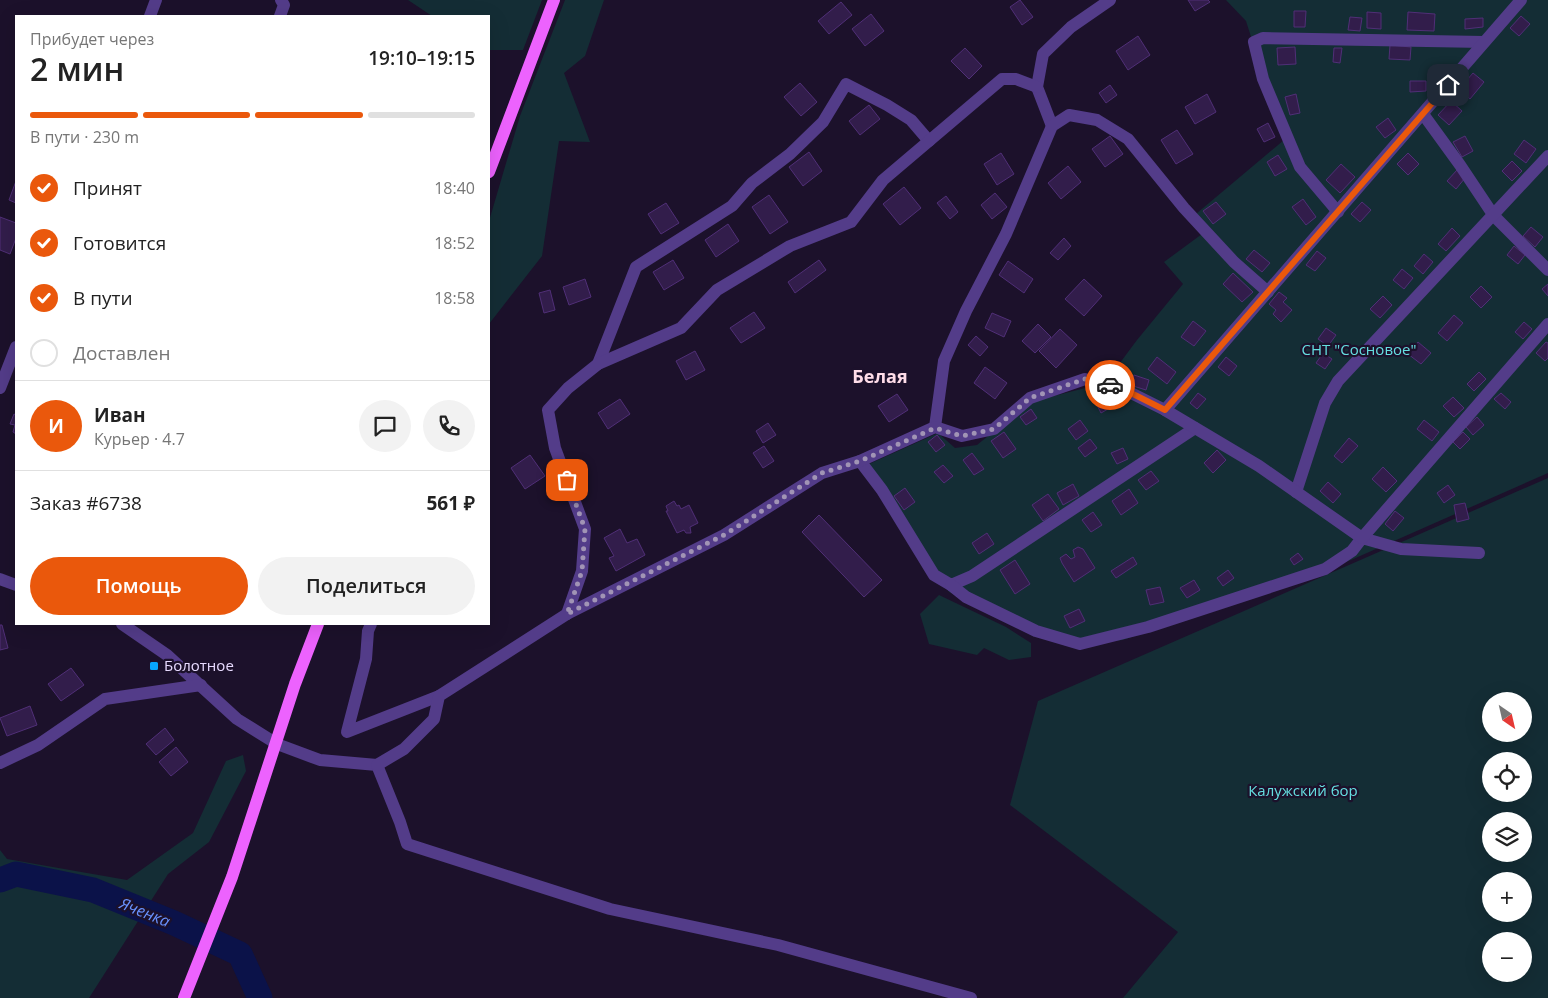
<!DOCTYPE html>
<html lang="ru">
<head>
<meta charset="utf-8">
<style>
	:root { --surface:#fff; --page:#f2f2f2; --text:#222; --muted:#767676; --line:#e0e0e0; --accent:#ea580c }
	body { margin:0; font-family:"Open Sans",sans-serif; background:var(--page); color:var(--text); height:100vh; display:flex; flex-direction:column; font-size:19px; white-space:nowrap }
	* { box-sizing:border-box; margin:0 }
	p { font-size:16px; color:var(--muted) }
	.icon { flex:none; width:28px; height:28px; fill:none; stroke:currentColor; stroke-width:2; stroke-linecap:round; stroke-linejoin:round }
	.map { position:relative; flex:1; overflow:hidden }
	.sheet { position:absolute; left:15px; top:15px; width:475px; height:610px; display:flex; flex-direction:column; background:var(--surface); border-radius:0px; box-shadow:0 5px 20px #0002 }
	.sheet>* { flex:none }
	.needle { width:32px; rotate:146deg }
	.controls { position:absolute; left:1482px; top:692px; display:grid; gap:10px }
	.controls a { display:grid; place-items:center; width:50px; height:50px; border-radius:50%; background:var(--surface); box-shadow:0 5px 20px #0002; font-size:25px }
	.pin { position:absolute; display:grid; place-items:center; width:42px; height:42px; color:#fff; margin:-21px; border-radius:10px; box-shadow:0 2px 8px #0006 }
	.courier { position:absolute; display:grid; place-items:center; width:50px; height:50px; margin:-25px; border:4px solid #ea580c; border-radius:50%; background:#fff; color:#222; box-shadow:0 1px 6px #0007 }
	.summary em { font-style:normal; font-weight:600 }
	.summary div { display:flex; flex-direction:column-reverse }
	.summary { display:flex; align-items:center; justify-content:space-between; height:85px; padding:0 15px }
	h1 { font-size:32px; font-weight:600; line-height:38px }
	.bar { display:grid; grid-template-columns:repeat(4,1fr); gap:8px 5px; align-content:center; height:60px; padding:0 15px }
	.bar i { height:6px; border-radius:4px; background:var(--line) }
	.bar .selected { background:var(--accent) }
	.bar p { grid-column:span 4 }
	.line { display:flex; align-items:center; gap:12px; padding:0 15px; border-top:1px solid var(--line) }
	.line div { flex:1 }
	.round { display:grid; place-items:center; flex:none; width:52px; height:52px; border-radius:26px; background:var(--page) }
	ol { padding:0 15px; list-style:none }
	li { display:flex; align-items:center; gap:15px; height:55px }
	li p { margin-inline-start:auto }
	li .icon { padding:5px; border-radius:50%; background:var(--accent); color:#fff; stroke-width:4 }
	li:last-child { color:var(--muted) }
	li i { width:28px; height:28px; border:2px solid var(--line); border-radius:50% }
	.action { display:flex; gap:10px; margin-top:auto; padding:10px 15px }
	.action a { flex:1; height:58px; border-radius:30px; background:var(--accent); color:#fff; font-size:20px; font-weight:600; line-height:58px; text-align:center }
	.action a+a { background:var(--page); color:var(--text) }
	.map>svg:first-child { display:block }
	.green { fill:#142d35; fill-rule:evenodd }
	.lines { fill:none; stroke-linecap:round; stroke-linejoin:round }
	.river { stroke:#0b1249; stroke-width:25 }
	.building { fill:#321d4b; stroke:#502f77 }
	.minor { stroke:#533c89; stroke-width:12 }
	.major { stroke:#ed62fe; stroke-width:12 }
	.done { stroke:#a194b5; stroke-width:5; stroke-dasharray:0 9 }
	.route { stroke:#ea580c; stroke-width:6 }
	.poi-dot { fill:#07a5fe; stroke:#1c112b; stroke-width:2 }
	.labels { text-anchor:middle; stroke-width:4.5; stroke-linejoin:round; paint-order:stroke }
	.park-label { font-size:15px; fill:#65dfe1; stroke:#1c112b }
	.poi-label { font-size:15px; fill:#e8dbff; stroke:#1c112b; text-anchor:start }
	.water-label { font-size:16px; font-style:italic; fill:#6992fe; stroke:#1c112b }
	.quarter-label { font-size:18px; font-weight:bold; fill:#ffdde9; stroke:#1c112b }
</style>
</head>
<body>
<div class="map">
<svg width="1548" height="998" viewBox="0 0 1548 998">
	<rect width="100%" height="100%" fill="#1c112b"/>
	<g class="green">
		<polygon points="408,0 542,0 523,50 489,50 489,16 432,16"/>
		<polygon points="565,0 604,0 585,56 564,73 590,142 559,141 542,256 489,324 489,221 520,116"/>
		<polygon points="1226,0 1548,0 1548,473 1351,560 1123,640 1066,646 949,592 869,464 938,433 955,448 977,445 1030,402 1105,383 1137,340 1183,284 1164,262 1202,234 1190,219 1284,140 1246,21"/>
		<path d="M 1548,478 L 1548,998 L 1123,998 L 1178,932 L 1010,805 L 1038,701 ZM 1491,701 L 1524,701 L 1524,734 L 1491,734 ZM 1491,761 L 1524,761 L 1524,794 L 1491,794 ZM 1491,821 L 1524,821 L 1524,854 L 1491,854 ZM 1491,881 L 1524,881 L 1524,914 L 1491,914 ZM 1491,941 L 1524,941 L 1524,974 L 1491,974 Z"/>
		<polygon points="939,595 1006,627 1031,643 1031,657 1009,660 984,648 977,655 929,644 920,614"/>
		<polygon points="243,755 246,771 209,842 168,874 89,998 0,998 0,850 7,859 127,880 193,833 226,761"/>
	</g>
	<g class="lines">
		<polyline class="river" points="0,880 16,874 93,890 174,923 240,954 260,998"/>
	</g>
	<g class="building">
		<polygon points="1020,0 1033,17 1022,25 1010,7"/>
		<polygon points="1188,0 1208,0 1210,2 1195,11"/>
		<polygon points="841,2 852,15 829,34 818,21"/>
		<polygon points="1294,11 1306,11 1305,27 1294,27"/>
		<polygon points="1367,12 1381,13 1381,29 1367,28"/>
		<polygon points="1408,12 1435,14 1434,31 1407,30"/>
		<polygon points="871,14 884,31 865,46 852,29"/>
		<polygon points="1521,16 1530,24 1519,36 1510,28"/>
		<polygon points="1350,17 1362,18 1360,31 1348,30"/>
		<polygon points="1483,18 1483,27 1465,29 1465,19"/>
		<polygon points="1138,36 1150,55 1128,70 1116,51"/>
		<polygon points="1390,45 1411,47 1410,60 1389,59"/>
		<polygon points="1295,47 1296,64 1278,65 1277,48"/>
		<polygon points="965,48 982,66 969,79 951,61"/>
		<polygon points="1334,48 1342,48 1340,63 1333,62"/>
		<polygon points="1473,73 1484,82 1470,99 1459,89"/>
		<polygon points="1410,81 1426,81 1426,91 1410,92"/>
		<polygon points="800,83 817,102 801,116 784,97"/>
		<polygon points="1110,85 1117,95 1106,103 1099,93"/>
		<polygon points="1207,94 1216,112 1195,124 1185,107"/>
		<polygon points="1296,94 1300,113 1290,115 1285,97"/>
		<polygon points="1451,101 1462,111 1449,125 1438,115"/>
		<polygon points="869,105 880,119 860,135 849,121"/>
		<polygon points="1388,118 1396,130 1385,138 1376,127"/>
		<polygon points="1268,123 1275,137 1264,142 1257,129"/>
		<polygon points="1177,130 1193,154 1176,164 1161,140"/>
		<polygon points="1110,136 1123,154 1105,167 1092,149"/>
		<polygon points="1465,136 1473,151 1462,157 1453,142"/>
		<polygon points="1524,140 1536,149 1526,163 1514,154"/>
		<polygon points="809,152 822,171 803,186 789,167"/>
		<polygon points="1001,153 1014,174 997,185 984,164"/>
		<polygon points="1408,153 1419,164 1408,175 1397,164"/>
		<polygon points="1278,155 1287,169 1275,176 1267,162"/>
		<polygon points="1512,161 1522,171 1512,181 1502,171"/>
		<polygon points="1341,164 1355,177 1340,193 1326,180"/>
		<polygon points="1068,166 1081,182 1061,199 1048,183"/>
		<polygon points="1457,170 1465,178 1456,189 1447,181"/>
		<polygon points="16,181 16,203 9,200"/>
		<polygon points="904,187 921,208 900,225 883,204"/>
		<polygon points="995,193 1007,207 992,219 981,205"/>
		<polygon points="769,195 788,222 770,234 752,207"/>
		<polygon points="946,196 958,212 950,219 937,203"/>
		<polygon points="1303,199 1316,217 1306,225 1292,207"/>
		<polygon points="1216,202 1226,214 1213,224 1203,211"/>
		<polygon points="1362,202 1371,210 1360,222 1351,214"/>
		<polygon points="666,203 679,223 661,234 648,214"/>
		<polygon points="0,217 16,223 16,238 10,254 0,250"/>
		<polygon points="728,224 739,241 716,257 705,240"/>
		<polygon points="1531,227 1543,237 1535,247 1523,236"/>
		<polygon points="1452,228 1460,236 1446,251 1438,244"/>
		<polygon points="1064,238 1071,246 1058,260 1050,253"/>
		<polygon points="1514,246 1525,255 1518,264 1507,255"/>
		<polygon points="1254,250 1270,263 1262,272 1246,259"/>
		<polygon points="1317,251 1326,258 1315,271 1306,265"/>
		<polygon points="1424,254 1433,262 1423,274 1414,266"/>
		<polygon points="673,260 684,278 664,290 653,272"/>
		<polygon points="819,260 826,270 795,293 788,282"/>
		<polygon points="1008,261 1033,279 1024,293 999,275"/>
		<polygon points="1402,269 1413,278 1404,289 1393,280"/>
		<polygon points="1233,273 1253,292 1242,302 1223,284"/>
		<polygon points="585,279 591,297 569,305 563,287"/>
		<polygon points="1084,279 1102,296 1084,316 1065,299"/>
		<polygon points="1548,284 1548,296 1542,289"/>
		<polygon points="1481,286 1492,297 1481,308 1470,297"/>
		<polygon points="550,290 555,310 544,313 539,293"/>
		<polygon points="1279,292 1287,298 1283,302 1292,310 1281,322 1273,314 1276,310 1269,304"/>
		<polygon points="1383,296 1392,305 1380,318 1370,309"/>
		<polygon points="754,312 765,328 741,343 730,328"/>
		<polygon points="992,313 1011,321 1004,337 985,328"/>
		<polygon points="1454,315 1463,323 1447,341 1438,333"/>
		<polygon points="1193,321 1206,331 1194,346 1181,337"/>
		<polygon points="1524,322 1532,329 1523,339 1515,332"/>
		<polygon points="1038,324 1051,337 1035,353 1022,341"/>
		<polygon points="1326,328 1336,335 1328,346 1318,339"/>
		<polygon points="1060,329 1077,345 1056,368 1039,351"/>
		<polygon points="976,336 988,347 980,356 968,345"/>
		<polygon points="1418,342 1431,353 1421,364 1408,354"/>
		<polygon points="1546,342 1548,343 1548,358 1545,361 1536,353"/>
		<polygon points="695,351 705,370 686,380 676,361"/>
		<polygon points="1323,353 1332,359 1325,369 1316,363"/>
		<polygon points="1157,357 1176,372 1167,384 1148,369"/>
		<polygon points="1226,357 1237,366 1229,376 1218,367"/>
		<polygon points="985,367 1007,383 995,399 974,383"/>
		<polygon points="1479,372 1486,379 1474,391 1467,384"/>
		<polygon points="1134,375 1149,380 1146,390 1130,385"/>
		<polygon points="1198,393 1206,399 1197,409 1190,403"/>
		<polygon points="1501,393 1511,402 1505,409 1494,399"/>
		<polygon points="897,394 908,410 889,422 878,406"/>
		<polygon points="1109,395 1115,405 1101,413 1096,403"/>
		<polygon points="1453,397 1464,408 1454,417 1443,406"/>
		<polygon points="620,399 630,414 608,429 598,413"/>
		<polygon points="1031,409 1037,418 1026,425 1020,417"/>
		<polygon points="14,414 16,415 16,434 13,432 15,425 10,424"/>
		<polygon points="1477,417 1484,425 1473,435 1466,427"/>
		<polygon points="1080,420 1088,431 1076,440 1068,429"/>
		<polygon points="1424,420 1439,432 1432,441 1417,429"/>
		<polygon points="768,423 776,435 763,443 756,431"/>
		<polygon points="1004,432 1016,449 1003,458 991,441"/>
		<polygon points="1463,432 1470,439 1460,449 1453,442"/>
		<polygon points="937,435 945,445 936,452 928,442"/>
		<polygon points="1349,438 1358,446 1342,463 1334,456"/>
		<polygon points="1090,439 1097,448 1085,457 1078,448"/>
		<polygon points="764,446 774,461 763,468 753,453"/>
		<polygon points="1123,448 1128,459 1117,464 1111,453"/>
		<polygon points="1217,450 1226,460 1213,473 1204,463"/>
		<polygon points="972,453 984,469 974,475 963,460"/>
		<polygon points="530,455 545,476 525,489 511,468"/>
		<polygon points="943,465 953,476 944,483 934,472"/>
		<polygon points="1383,467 1397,481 1386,492 1372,479"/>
		<polygon points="1151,471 1159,481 1146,490 1138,480"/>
		<polygon points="1328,482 1341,494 1333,503 1320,491"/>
		<polygon points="1073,484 1079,496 1063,505 1057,493"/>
		<polygon points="1448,485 1455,495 1444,503 1437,493"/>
		<polygon points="905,488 915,502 904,510 894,496"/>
		<polygon points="1129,489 1138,503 1121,515 1112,501"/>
		<polygon points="1048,494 1059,509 1043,521 1032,505"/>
		<polygon points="674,501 677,506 679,505 681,509 689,505 698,523 690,527 691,533 686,533 684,530 677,533 666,511 668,511 666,506"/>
		<polygon points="1465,503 1469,519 1457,522 1454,505"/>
		<polygon points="1395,511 1404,518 1393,531 1385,524"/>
		<polygon points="1093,512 1102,525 1091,532 1082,520"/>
		<polygon points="819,515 882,580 864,597 802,532"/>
		<polygon points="620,529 627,543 637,539 645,555 616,571 609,558 614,556 604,538"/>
		<polygon points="987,533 994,544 979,554 972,543"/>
		<polygon points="1078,547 1083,549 1095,568 1074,582 1062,563 1060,558 1066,554 1071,559 1075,557 1073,550"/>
		<polygon points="1298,553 1303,559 1294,565 1290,559"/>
		<polygon points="1133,557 1137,564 1116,578 1111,571"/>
		<polygon points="1015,560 1030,584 1015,594 1000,570"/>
		<polygon points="1228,570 1234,578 1223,586 1217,578"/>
		<polygon points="1194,580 1200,590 1187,598 1180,588"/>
		<polygon points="1160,587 1164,602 1150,605 1146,590"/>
		<polygon points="1079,609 1085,621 1070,628 1064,616"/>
		<polygon points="0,625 2,625 8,648 0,650"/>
		<polygon points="71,668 84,685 61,701 48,684"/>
		<polygon points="30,706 37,725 7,736 0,718"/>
		<polygon points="165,728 174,740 156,755 146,744"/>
		<polygon points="176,747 188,762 171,776 159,762"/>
	</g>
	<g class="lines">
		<g class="minor">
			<polyline points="150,16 156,0"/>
			<polyline points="280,16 284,5 281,0"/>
			<polyline points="1423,114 1460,165 1494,216 1548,270"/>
			<polyline points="1052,126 1037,87 1043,54 1071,27 1110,0"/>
			<polyline points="1338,212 1300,167 1263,79 1254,42 1263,38 1484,42"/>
			<polyline points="598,364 636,267 732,206 752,183 790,154 823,122 846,84 887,105 911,120 929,141"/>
			<polyline points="0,388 16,347"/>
			<polyline points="1165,410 1521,0"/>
			<polyline points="935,427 944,361 966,311 1006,234 1052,126 1069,115 1097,120 1128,139 1184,208 1234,262 1268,292"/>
			<polyline points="860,461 882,490 934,575 951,585 972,576 1195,428"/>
			<polyline points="1296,492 1325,403 1338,381 1548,156"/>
			<polyline points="0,579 16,585"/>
			<polyline points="951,585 966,597 1036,631 1080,644 1148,627 1325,569 1352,551 1362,538 1401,549 1479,553"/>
			<polyline points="567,614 582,571 585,529 555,448 548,410 568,388 598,364 681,328 717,290 790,246 851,222 883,180 1002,79 1016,79 1037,87"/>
			<polyline points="122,624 167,655 237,719 277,744 320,760 377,765 400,822 407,844 610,909 778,945 971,998"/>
			<polyline points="371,624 368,631 366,659 347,732 439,696"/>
			<polyline points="0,763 38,745 105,699 201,685"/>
			<polyline points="377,765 404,749 434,719 439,696 567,614 724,535 822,473 860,461 935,427 962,436 994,429 1030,398 1085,379 1121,388 1165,410 1259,466 1362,538 1548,324"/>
		</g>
		<g class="major">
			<polyline points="489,172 554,0"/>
			<polyline points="184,998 232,877 295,684 318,624"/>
		</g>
	</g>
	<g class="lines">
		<polyline class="done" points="567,480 585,529 582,571 567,614 724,535 822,473 860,461 935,428 962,436 994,429 1030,398 1085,379 1110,385"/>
		<polyline class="route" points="1110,385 1121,388 1165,410 1448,85"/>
	</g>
	<rect class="poi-dot" x="149" y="661" width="10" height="10" rx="2.5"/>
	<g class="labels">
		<g class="park-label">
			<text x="1359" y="355">СНТ "Сосновое"</text>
			<text x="1303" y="796">Калужский бор</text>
		</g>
		<g class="poi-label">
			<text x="164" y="671">Болотное</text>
		</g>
		<g class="water-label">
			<text transform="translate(145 912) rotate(22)" y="6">Яченка</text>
		</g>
		<g class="quarter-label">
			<text x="880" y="383">Белая</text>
		</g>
	</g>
</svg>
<div class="controls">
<a><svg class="needle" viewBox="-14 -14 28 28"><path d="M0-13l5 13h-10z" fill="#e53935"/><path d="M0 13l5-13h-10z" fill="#767676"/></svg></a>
<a><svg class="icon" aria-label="locate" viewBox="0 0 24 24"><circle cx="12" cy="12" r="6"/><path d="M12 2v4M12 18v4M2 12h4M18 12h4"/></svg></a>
<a><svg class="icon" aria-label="layers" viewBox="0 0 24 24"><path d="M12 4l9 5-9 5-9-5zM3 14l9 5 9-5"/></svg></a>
<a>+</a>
<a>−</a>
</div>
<div class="pin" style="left:567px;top:480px;background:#ea580c"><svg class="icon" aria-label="bag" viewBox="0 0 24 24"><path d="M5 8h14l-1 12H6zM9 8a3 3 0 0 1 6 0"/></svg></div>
<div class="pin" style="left:1448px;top:85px;background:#1f2937"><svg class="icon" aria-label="home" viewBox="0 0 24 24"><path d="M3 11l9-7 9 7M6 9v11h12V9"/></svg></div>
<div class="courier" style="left:1110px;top:385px"><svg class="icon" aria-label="car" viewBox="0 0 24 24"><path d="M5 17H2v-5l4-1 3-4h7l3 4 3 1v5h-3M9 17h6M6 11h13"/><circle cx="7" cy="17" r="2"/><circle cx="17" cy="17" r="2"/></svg></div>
<section class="sheet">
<div class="summary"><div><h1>2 мин</h1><p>Прибудет через</p></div><em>19:10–19:15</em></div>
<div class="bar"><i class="selected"></i><i class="selected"></i><i class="selected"></i><i></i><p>В пути · 230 m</p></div>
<ol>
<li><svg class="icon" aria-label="check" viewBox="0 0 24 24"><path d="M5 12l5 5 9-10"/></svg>Принят<p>18:40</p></li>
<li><svg class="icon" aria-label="check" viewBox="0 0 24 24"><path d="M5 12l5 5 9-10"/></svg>Готовится<p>18:52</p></li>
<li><svg class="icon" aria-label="check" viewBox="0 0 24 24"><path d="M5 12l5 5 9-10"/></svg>В пути<p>18:58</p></li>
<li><i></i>Доставлен</li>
</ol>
<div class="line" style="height:90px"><b class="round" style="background:var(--accent);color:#fff">И</b><div><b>Иван</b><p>Курьер · 4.7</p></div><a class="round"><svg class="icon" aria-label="chat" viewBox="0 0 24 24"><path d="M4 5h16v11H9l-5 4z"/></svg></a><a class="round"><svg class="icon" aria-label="phone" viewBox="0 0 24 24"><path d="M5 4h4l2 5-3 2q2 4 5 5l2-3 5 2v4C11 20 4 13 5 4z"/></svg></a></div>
<div class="line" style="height:65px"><div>Заказ #6738</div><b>561 ₽</b></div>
<div class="action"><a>Помощь</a><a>Поделиться</a></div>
</section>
</div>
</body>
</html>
